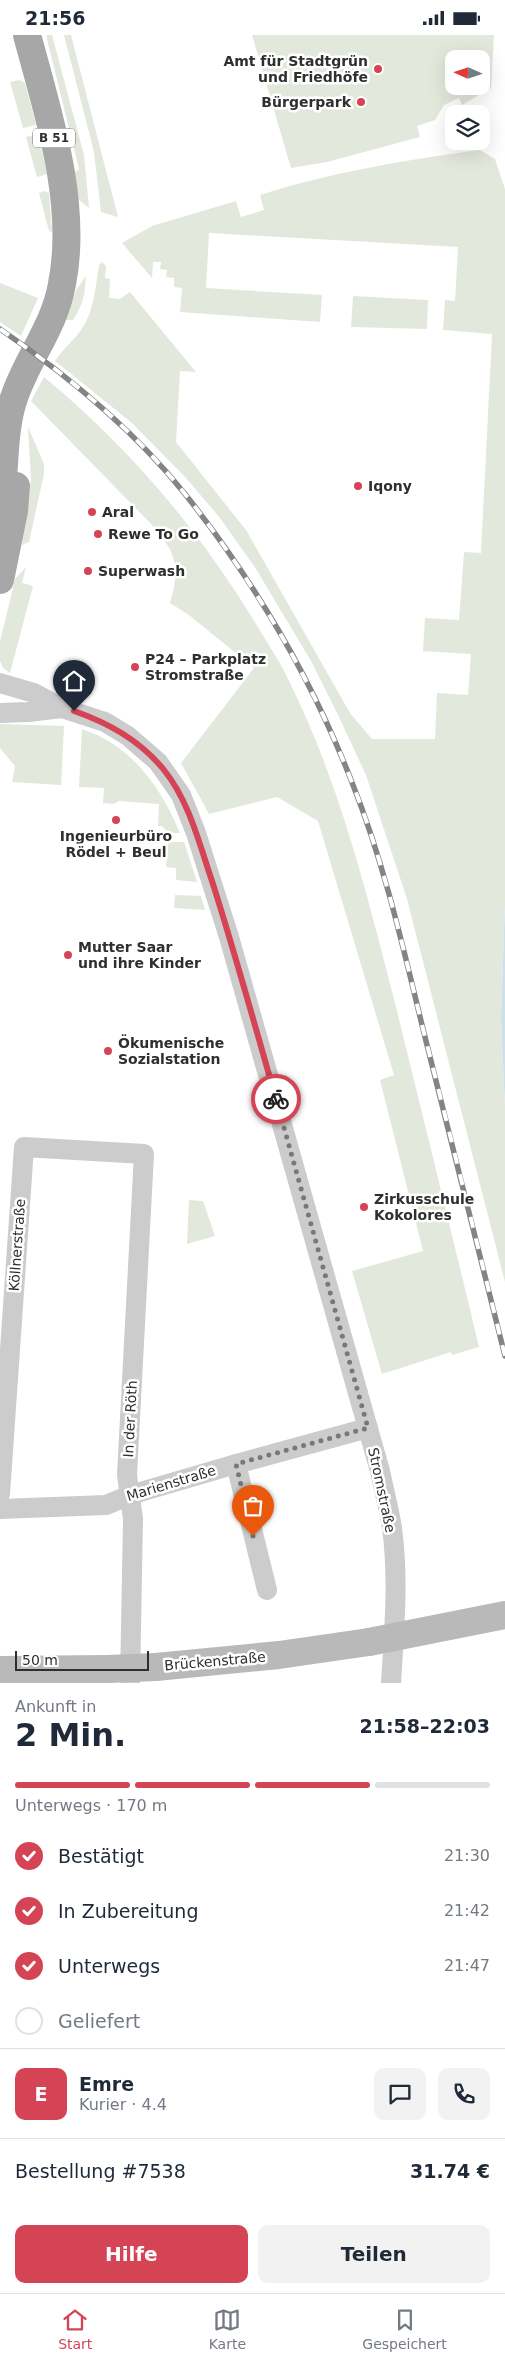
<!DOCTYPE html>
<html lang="de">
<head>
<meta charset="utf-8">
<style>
	:root { --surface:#fff; --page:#f2f2f3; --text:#1f2937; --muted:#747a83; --line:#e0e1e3; --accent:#d44455 }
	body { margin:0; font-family:"DejaVu Sans",sans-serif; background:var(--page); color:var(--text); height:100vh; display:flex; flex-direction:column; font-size:19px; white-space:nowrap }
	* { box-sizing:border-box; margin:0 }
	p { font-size:16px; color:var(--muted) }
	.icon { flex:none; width:28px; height:28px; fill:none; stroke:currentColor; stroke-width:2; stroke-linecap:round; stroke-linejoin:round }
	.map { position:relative; height:1648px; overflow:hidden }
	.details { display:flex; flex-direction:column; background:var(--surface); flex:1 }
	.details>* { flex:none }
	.needle { width:32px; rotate:273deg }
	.tools { position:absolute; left:445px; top:15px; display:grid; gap:10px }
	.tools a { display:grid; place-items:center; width:45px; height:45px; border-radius:10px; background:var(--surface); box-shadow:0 5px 20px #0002; font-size:25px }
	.scale { position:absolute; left:15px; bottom:12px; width:134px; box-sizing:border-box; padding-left:5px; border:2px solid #2f2f2f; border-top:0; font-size:14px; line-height:18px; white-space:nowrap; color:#2f2f2f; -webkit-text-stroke:4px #fff; paint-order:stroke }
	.pin { position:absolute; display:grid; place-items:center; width:42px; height:42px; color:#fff; margin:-51px -21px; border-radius:50% 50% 50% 0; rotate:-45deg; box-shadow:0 0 5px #0007 }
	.pin .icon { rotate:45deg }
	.courier { position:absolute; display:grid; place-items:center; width:50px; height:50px; margin:-25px; border:4px solid #d44455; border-radius:50%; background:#fff; color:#222; box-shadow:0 1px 6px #0007 }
	.head em { font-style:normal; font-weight:600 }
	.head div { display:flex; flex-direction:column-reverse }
	.head { display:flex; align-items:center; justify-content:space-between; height:85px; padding:0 15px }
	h1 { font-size:32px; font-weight:600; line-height:38px }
	.bar { display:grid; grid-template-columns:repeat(4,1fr); gap:8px 5px; align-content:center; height:60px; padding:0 15px }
	.bar i { height:6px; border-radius:4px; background:var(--line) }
	.bar .current { background:var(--accent) }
	.bar p { grid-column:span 4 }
	.line { display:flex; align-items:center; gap:12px; padding:0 15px; border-top:1px solid var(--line) }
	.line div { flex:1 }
	.round { display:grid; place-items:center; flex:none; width:52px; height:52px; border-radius:10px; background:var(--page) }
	ol { padding:0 15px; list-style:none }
	li { display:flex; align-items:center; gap:15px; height:55px }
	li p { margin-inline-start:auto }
	li .icon { padding:5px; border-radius:50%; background:var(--accent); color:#fff; stroke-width:4 }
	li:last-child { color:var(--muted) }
	li i { width:28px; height:28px; border:2px solid var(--line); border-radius:50% }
	.primary-button { display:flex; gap:10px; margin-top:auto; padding:10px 15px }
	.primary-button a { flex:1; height:58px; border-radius:10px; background:var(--accent); color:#fff; font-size:20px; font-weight:600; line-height:58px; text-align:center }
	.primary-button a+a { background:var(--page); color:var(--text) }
	.status { display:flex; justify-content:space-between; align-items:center; height:35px; padding:0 25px; background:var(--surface); direction:ltr }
	.status svg { height:14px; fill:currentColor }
	.tab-bar { display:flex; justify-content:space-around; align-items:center; height:70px; border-top:1px solid var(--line); background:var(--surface); font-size:14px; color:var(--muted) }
	.tab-bar a { display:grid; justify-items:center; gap:2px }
	.tab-bar .current { color:var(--accent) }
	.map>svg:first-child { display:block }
	.green { fill:#e3e8dc; fill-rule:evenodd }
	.water { fill:#cddfe9 }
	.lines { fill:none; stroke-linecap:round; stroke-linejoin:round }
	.street { stroke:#ccc; stroke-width:20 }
	.secondary { stroke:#b9b9b9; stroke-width:28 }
	.primary { stroke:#a7a7a7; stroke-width:28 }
	.rail-casing { stroke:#848484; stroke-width:5.5 }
	.rail { stroke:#fff; stroke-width:4; stroke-dasharray:11; stroke-linecap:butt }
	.secondary-bridge { stroke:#b9b9b9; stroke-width:28 }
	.done { stroke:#787878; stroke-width:5; stroke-dasharray:0 9 }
	.route { stroke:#d44455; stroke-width:6 }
	.poi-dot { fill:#d44455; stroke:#fff; stroke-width:2 }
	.labels { text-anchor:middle; stroke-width:5; stroke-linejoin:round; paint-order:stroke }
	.shield { fill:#fff; stroke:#6d6d6d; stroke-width:1 }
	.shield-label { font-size:12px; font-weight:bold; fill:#2f2f2f }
	.poi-label { font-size:14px; font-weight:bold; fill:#2f2f2f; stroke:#fff; text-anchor:start }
	.street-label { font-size:14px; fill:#2f2f2f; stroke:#fff }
</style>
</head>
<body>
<div class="status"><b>21:56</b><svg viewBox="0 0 49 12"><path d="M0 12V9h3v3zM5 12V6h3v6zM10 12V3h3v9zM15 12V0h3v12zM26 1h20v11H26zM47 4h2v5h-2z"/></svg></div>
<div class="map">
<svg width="505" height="1648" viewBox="0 0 505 1648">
	<rect width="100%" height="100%" fill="#fff"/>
	<g class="green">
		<polygon points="46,0 52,0 84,120 89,173 77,163 74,138 79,134"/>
		<polygon points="64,0 71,0 118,182 101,177 94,117"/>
		<path d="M 252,0 L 494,0 L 491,53 L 462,70 L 459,63 L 444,70 L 435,85 L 417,91 L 420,102 L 327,127 L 291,133 ZM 454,24 L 481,24 L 481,51 L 454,51 Z"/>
		<polygon points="19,45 25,48 36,90 23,93 10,47"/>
		<polygon points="38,99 47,139 37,142 26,102"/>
		<path d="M 480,115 L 495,124 L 505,154 L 505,867 L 501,985 L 505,1072 L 505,1247 L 407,864 L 366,740 L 338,680 L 311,626 L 256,534 L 220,483 L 186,443 L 132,388 L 55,326 C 63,313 76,304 83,292 C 94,275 96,249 99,230 L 102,227 L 106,231 L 105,243 L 110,244 L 109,263 L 120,264 L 130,257 L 196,337 L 180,336 L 176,407 L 246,495 L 350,678 L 372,704 L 435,704 L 437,658 L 468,660 L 471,619 L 423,616 L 425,583 L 459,585 L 464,517 L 481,518 L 492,299 L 443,295 L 445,265 L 455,266 L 458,212 L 209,198 L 206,253 L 322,260 L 320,287 L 180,277 L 182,253 L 174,252 L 174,243 L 166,242 L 167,235 L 160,234 L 161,227 L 153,227 L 152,243 L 122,208 L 152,191 L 236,166 L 241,182 L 264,175 L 260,160 C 332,137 405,125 480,115 Z"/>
		<polygon points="45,156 49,158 52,197 49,196 39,158"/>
		<path d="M 86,241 C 85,259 83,270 73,285 L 64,285 L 77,254 Z"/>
		<polygon points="0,248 38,263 21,301 0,287"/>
		<polygon points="353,261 428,265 427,294 351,292"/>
		<path d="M 44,342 C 129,412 199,495 256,589 C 267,608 280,626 289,646 C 341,751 367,860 396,972 C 424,1086 452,1199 479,1312 L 452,1320 L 451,1317 L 382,1339 L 352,1236 L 423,1216 L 380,1045 L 394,1040 L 318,786 L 277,762 L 209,779 L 181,728 L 254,633 L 189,580 L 170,568 C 180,533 177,519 154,492 L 31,366 Z"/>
		<polygon points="28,392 44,429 44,439 29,507 22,510 31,444"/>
		<polygon points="26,532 22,548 33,551 10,638 3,633 0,626 0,607 15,544"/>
		<polygon points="0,689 64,691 61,750 12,747 15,731 0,713"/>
		<path d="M 82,694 C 131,710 161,752 180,798 L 168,798 L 162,791 L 158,791 L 159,769 L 119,766 L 114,769 L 103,768 L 104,753 L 79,752 Z"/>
		<polygon points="168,807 184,807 197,847 176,845 176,833 166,832"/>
		<polygon points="175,860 201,861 205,875 174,873"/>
		<polygon points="189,1165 203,1166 215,1201 187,1209"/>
	</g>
	<polygon class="water" points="505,867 505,1072 501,985"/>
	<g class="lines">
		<g class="street">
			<path d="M 0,648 L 34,658 L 62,673 L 105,687 L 128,701 L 158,727 L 181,760 L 196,798 L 229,902 L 380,1436 C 384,1455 389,1474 392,1493 C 399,1544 394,1597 391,1648"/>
			<polyline points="0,678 28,677 62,673"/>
			<polyline points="236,1429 267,1555"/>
			<polyline points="0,1459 24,1112 144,1119 127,1440 133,1484 130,1648"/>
			<polyline points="0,1474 106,1470 130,1460 236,1429 368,1393"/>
		</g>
		<g class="secondary">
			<polyline points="156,1632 279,1620 369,1607"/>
			<polyline points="0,1635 108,1634"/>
		</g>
		<g class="primary">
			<path d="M 0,472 C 6,435 2,395 15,360 C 29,321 55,290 62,249 C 78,168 48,78 27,0"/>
			<polyline points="0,545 14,476 16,451"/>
		</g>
		<defs>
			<path id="rail" d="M 0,294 C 67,340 134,395 185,459 C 254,546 313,646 353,750 C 384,828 403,912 423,994 C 451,1103 478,1212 505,1321"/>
		</defs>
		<use href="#rail" class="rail-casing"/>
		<use href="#rail" class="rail"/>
		<g class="secondary-bridge">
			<polyline points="369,1607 505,1580"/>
			<polyline points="108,1634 156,1632"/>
		</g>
	</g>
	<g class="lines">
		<polyline class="done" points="253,1501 236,1429 368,1393 276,1064"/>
		<path class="route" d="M 74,676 C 109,688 140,705 164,735 C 189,766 199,808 212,846 C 235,918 255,991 276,1064"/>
	</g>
	<g class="poi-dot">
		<circle cx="378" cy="34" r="5"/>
		<circle cx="361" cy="67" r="5"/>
		<circle cx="358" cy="451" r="5"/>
		<circle cx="92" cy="477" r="5"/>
		<circle cx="98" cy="499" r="5"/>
		<circle cx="88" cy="536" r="5"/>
		<circle cx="135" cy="632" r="5"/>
		<circle cx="116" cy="785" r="5"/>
		<circle cx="68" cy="920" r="5"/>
		<circle cx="108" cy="1016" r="5"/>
		<circle cx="364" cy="1172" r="5"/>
	</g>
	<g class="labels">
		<rect class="shield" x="33" y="93.5" width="42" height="19" rx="4"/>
		<g class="shield-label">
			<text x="54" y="107">B 51</text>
		</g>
		<g class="poi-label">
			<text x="368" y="31" text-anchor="end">Amt für Stadtgrün<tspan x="368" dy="16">und Friedhöfe</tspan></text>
			<text x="351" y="72" text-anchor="end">Bürgerpark</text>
			<text x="368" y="456">Iqony</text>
			<text x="102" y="482">Aral</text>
			<text x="108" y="504">Rewe To Go</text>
			<text x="98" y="541">Superwash</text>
			<text x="145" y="629">P24 – Parkplatz<tspan x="145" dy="16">Stromstraße</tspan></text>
			<text x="116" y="806" text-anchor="middle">Ingenieurbüro<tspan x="116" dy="16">Rödel + Beul</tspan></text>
			<text x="78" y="917">Mutter Saar<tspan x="78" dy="16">und ihre Kinder</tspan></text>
			<text x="118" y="1013">Ökumenische<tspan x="118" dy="16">Sozialstation</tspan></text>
			<text x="374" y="1169">Zirkusschule<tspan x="374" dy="16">Kokolores</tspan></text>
		</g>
		<g class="street-label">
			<text transform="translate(17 1210) rotate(-86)" y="5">Köllnerstraße</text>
			<text transform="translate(130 1384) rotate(-87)" y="5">In der Röth</text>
			<text transform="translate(171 1448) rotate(-17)" y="5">Marienstraße</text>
			<text transform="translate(382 1455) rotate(78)" y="5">Stromstraße</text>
			<text transform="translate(215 1626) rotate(-5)" y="5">Brückenstraße</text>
		</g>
	</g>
</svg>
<div class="tools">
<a><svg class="needle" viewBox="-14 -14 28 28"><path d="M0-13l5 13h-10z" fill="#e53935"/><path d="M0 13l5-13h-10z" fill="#747a83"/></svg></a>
<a><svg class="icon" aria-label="layers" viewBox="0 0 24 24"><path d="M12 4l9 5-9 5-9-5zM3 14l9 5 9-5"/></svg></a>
</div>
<div class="scale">50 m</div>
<div class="pin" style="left:253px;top:1501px;background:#ea580c"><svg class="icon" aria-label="bag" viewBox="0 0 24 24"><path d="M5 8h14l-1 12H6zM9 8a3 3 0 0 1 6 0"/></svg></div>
<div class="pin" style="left:74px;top:676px;background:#1f2937"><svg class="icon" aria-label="home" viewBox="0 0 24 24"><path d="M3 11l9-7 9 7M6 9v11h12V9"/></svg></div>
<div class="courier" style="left:276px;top:1064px"><svg class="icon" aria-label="bike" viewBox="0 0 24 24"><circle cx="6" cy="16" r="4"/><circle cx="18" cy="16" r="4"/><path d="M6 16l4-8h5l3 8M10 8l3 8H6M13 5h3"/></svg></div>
</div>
<section class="details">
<div class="head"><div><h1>2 Min.</h1><p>Ankunft in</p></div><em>21:58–22:03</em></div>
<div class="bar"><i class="current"></i><i class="current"></i><i class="current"></i><i></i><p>Unterwegs · 170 m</p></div>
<ol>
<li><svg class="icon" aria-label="check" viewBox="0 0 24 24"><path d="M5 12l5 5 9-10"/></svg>Bestätigt<p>21:30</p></li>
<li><svg class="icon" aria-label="check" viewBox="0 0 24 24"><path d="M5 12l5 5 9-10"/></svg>In Zubereitung<p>21:42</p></li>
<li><svg class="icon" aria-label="check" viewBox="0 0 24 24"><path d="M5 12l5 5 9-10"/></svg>Unterwegs<p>21:47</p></li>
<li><i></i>Geliefert</li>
</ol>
<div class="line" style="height:90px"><b class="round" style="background:var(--accent);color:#fff">E</b><div><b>Emre</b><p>Kurier · 4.4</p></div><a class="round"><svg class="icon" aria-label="chat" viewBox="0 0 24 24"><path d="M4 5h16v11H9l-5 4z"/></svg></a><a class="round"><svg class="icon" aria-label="phone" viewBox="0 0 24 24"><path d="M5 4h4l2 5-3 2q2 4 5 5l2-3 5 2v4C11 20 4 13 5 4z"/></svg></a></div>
<div class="line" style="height:65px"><div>Bestellung #7538</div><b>31.74 €</b></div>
<div class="primary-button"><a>Hilfe</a><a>Teilen</a></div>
</section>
<nav class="tab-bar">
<a class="current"><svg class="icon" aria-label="home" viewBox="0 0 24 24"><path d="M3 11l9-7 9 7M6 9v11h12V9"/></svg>Start</a>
<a><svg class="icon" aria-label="map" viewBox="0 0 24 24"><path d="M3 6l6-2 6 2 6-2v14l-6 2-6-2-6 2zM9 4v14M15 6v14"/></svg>Karte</a>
<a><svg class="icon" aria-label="saved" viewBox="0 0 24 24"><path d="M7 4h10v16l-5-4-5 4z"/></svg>Gespeichert</a>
</nav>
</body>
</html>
